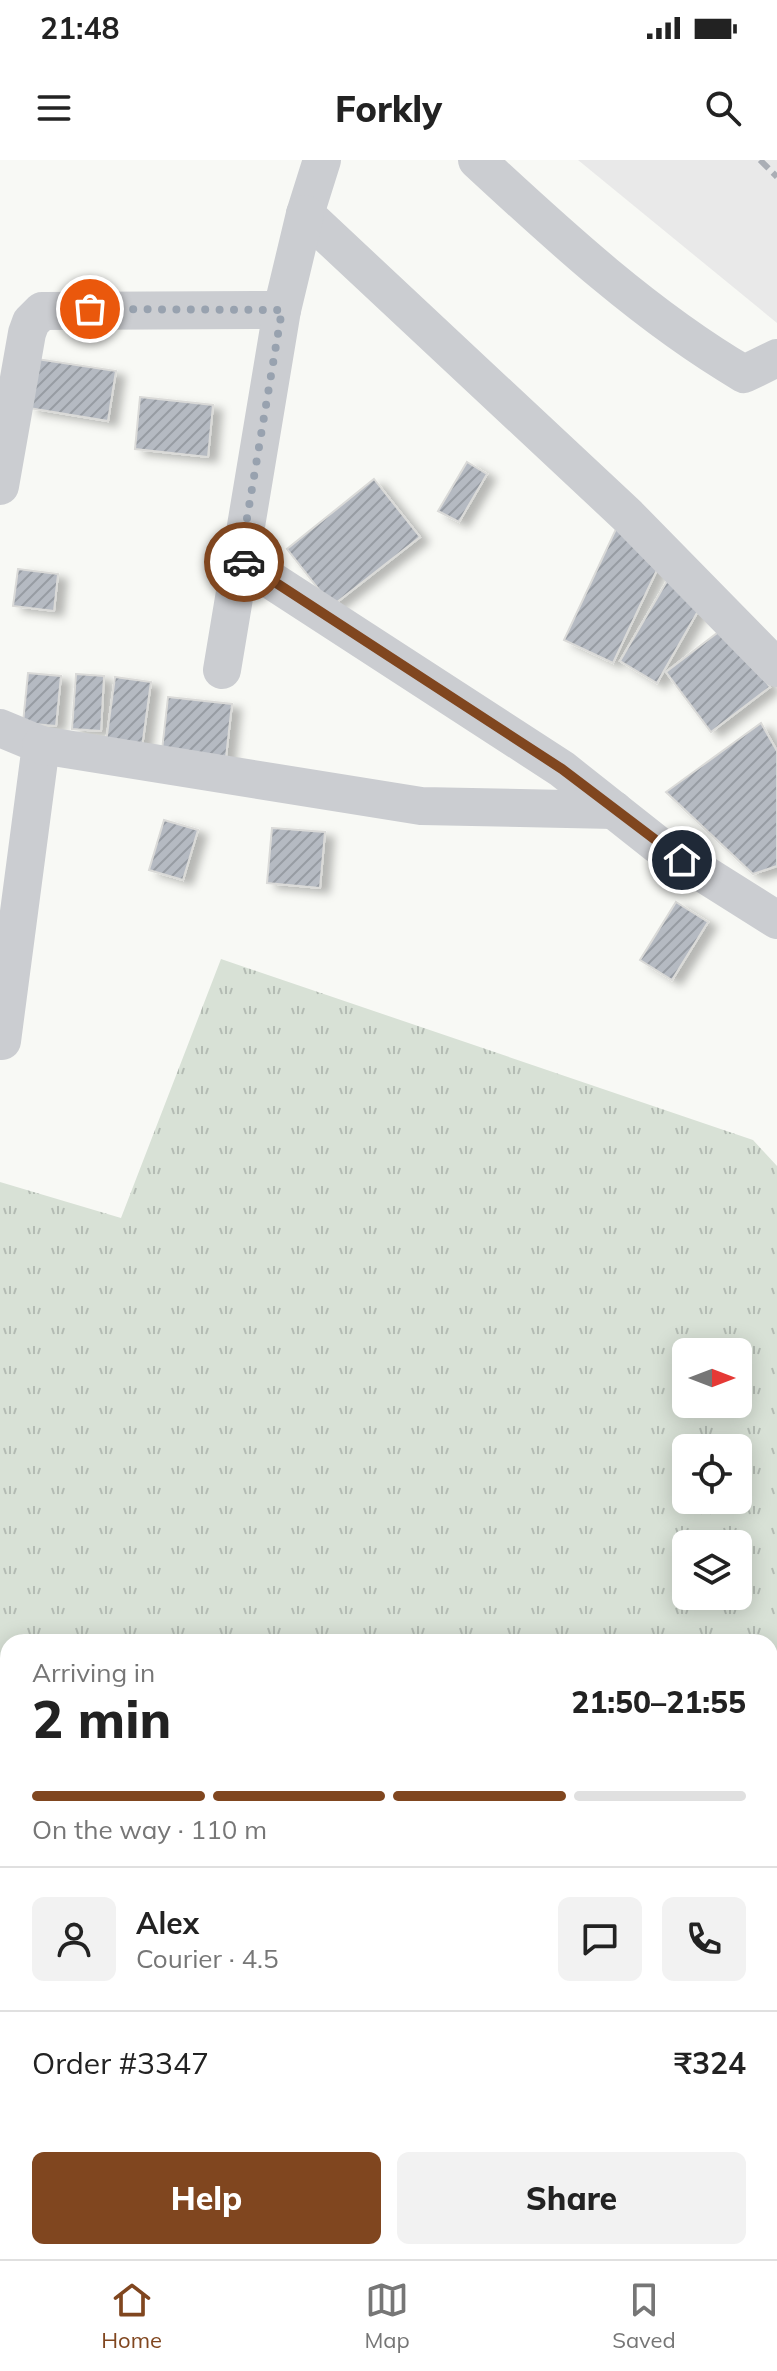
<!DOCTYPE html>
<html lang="en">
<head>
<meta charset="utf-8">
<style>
	:root { --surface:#fff; --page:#f2f2f2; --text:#222; --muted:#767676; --line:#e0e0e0; --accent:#80461f }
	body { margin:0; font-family:Mulish,sans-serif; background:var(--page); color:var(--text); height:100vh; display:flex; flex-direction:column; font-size:30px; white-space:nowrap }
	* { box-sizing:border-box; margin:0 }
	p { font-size:26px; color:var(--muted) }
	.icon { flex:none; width:44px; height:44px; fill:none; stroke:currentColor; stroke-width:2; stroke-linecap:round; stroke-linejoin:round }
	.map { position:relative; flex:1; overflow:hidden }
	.panel { position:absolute; left:0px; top:1474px; width:778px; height:626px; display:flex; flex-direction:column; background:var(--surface); border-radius:24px 24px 0 0; box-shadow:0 4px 20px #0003 }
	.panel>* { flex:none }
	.needle { width:52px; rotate:90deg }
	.fabs { position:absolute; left:672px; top:1178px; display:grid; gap:16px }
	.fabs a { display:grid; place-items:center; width:80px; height:80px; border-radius:12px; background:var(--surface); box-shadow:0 4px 20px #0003; font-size:40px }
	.pin { position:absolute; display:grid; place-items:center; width:68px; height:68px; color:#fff; margin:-34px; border:4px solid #fff; border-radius:50%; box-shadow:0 2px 8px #0007 }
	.courier { position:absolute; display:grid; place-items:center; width:80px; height:80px; margin:-40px; border:6px solid #80461f; border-radius:50%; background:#fff; color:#222; box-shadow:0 2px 10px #0007 }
	.summary em { font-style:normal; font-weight:800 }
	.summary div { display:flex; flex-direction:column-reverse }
	.summary { display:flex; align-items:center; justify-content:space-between; height:136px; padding:0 32px }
	h1 { font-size:52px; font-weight:800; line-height:60px }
	.bar { display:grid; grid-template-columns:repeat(4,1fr); gap:12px 8px; align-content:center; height:96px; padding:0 32px }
	.bar i { height:10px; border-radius:6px; background:var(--line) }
	.bar .current { background:var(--accent) }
	.bar p { grid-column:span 4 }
	.line { display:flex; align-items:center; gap:20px; padding:0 32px; border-top:2px solid var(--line) }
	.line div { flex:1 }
	.round { display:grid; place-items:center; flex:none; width:84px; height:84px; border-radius:12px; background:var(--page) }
	.action { display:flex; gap:16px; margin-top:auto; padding:16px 32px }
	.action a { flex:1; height:92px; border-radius:12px; background:var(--accent); color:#fff; font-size:32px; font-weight:800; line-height:92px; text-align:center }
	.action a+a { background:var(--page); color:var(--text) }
	.status { display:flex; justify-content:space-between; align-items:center; height:56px; padding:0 40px; background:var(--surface); direction:ltr }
	.status svg { height:22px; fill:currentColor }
	header { display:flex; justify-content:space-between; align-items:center; height:104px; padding:0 32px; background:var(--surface); font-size:36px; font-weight:800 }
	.tabs { display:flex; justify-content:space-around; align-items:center; height:112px; border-top:2px solid var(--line); background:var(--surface); font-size:22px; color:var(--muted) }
	.tabs a { display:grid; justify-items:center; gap:4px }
	.tabs .current { color:var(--accent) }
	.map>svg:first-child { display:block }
	.built { fill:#e9e9e9 }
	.grass { fill:url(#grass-tufts); fill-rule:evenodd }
	.building { fill:url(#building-hatch); stroke:#dadad8; stroke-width:2; filter:url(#shadow) }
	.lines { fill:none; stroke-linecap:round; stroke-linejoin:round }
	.minor { stroke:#cbcdd1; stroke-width:38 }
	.rail { stroke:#aaaeb5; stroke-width:6; stroke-dasharray:12 6; stroke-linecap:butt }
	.done { stroke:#98a2af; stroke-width:8; stroke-dasharray:0 14.4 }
	.route { stroke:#80461f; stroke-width:10 }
</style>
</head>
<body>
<div class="status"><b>21:48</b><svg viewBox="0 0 49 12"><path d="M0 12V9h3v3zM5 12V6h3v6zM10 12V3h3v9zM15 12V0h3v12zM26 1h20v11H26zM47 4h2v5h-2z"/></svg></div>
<header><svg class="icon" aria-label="menu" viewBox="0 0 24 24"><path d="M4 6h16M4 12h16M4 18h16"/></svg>Forkly<svg class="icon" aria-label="search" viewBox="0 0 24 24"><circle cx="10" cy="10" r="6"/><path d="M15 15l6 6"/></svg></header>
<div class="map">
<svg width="777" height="2099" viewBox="0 0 777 2099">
	<defs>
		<pattern id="grass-tufts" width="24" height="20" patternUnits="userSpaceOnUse" patternTransform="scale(2)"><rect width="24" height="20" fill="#d8e1d6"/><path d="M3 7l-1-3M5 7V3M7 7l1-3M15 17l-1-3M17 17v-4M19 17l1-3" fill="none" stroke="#b3bbb3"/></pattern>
		<pattern id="building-hatch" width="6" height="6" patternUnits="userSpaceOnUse" patternTransform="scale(2)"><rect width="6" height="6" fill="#b5bac2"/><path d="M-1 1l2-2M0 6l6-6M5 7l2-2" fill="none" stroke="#979ca3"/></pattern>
		<filter id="shadow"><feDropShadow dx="9" dy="5" stdDeviation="4" flood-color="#0004"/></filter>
	</defs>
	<rect width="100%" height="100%" fill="#f8f9f5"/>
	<polygon class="built" points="578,0 777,0 777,163"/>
	<path class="grass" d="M 221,799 L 753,980 L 777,1006 L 777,2099 L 0,2099 L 0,1022 L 121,1058 ZM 686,1192 L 738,1192 L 738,1244 L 686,1244 ZM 686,1288 L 738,1288 L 738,1340 L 686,1340 ZM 686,1384 L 738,1384 L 738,1436 L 686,1436 ZM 8,1482 L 770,1482 L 770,2092 L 8,2092 Z"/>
	<g class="building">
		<polygon points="37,199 116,211 108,261 29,248"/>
		<polygon points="140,237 213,245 208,297 135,289"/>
		<polygon points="467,302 487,314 459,362 438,351"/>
		<polygon points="374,319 420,377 332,446 287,389"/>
		<polygon points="616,369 665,393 613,503 564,480"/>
		<polygon points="18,409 58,414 54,451 13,446"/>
		<polygon points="670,416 706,437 657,523 620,501"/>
		<polygon points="725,467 770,527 711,572 666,512"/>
		<polygon points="28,513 61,516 56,566 23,563"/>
		<polygon points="76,514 104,516 101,571 72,569"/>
		<polygon points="115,517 151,522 142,587 106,582"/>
		<polygon points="168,537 232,544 225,606 161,599"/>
		<polygon points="761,563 777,591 777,706 753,714 666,632"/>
		<polygon points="164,660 198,670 183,720 149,710"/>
		<polygon points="272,668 325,672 320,728 267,723"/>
		<polygon points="676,742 708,762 672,820 640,800"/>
	</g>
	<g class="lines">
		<g class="minor">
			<polyline points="322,0 305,54 628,356 777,508"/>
			<path d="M 477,0 C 560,77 647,157 744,214 L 777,198"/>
			<polyline points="0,326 27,173 31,162 42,151 282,150"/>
			<polyline points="240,400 562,609 658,685 777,760"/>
			<polyline points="222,510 282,150 305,54"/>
			<polyline points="0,568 41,585 2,881"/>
			<polyline points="41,585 421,646 614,650"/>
		</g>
		<polyline class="rail" points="760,0 777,17"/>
	</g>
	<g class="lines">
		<polyline class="done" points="90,149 282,150 240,400 244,402"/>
		<polyline class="route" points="244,402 562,609 682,700"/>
	</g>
</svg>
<div class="fabs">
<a><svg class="needle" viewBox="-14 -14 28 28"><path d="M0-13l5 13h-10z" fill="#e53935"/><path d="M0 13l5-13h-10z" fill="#767676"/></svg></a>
<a><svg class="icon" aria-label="locate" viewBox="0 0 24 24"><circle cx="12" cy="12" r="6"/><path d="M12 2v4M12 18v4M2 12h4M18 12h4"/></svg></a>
<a><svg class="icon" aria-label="layers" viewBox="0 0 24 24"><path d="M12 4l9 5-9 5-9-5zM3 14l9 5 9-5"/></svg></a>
</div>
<div class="pin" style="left:90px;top:149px;background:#ea580c"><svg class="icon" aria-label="bag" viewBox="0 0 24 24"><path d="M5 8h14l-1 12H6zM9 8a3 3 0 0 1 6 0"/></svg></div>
<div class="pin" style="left:682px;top:700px;background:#1f2937"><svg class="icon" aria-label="home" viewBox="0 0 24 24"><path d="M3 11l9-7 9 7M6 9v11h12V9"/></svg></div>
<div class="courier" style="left:244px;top:402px"><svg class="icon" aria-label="car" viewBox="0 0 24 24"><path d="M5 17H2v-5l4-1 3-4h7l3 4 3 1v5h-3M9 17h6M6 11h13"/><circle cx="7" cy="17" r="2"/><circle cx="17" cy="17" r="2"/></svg></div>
<section class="panel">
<div class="summary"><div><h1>2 min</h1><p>Arriving in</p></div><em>21:50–21:55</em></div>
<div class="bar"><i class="current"></i><i class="current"></i><i class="current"></i><i></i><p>On the way · 110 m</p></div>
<div class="line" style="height:144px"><a class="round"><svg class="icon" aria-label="person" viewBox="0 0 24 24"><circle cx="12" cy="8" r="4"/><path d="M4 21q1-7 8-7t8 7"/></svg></a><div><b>Alex</b><p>Courier · 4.5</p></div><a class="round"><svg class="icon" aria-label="chat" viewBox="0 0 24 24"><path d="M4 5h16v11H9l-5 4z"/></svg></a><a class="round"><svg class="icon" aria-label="phone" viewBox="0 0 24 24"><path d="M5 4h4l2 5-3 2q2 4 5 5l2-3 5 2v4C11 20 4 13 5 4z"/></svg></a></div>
<div class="line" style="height:104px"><div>Order #3347</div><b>₹324</b></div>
<div class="action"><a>Help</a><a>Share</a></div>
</section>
</div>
<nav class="tabs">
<a class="current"><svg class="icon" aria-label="home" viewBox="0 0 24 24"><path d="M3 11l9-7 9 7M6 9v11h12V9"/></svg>Home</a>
<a><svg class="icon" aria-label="map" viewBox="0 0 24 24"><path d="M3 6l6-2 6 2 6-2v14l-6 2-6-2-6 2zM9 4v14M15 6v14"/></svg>Map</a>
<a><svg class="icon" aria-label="saved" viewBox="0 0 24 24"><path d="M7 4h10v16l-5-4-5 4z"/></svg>Saved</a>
</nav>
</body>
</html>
